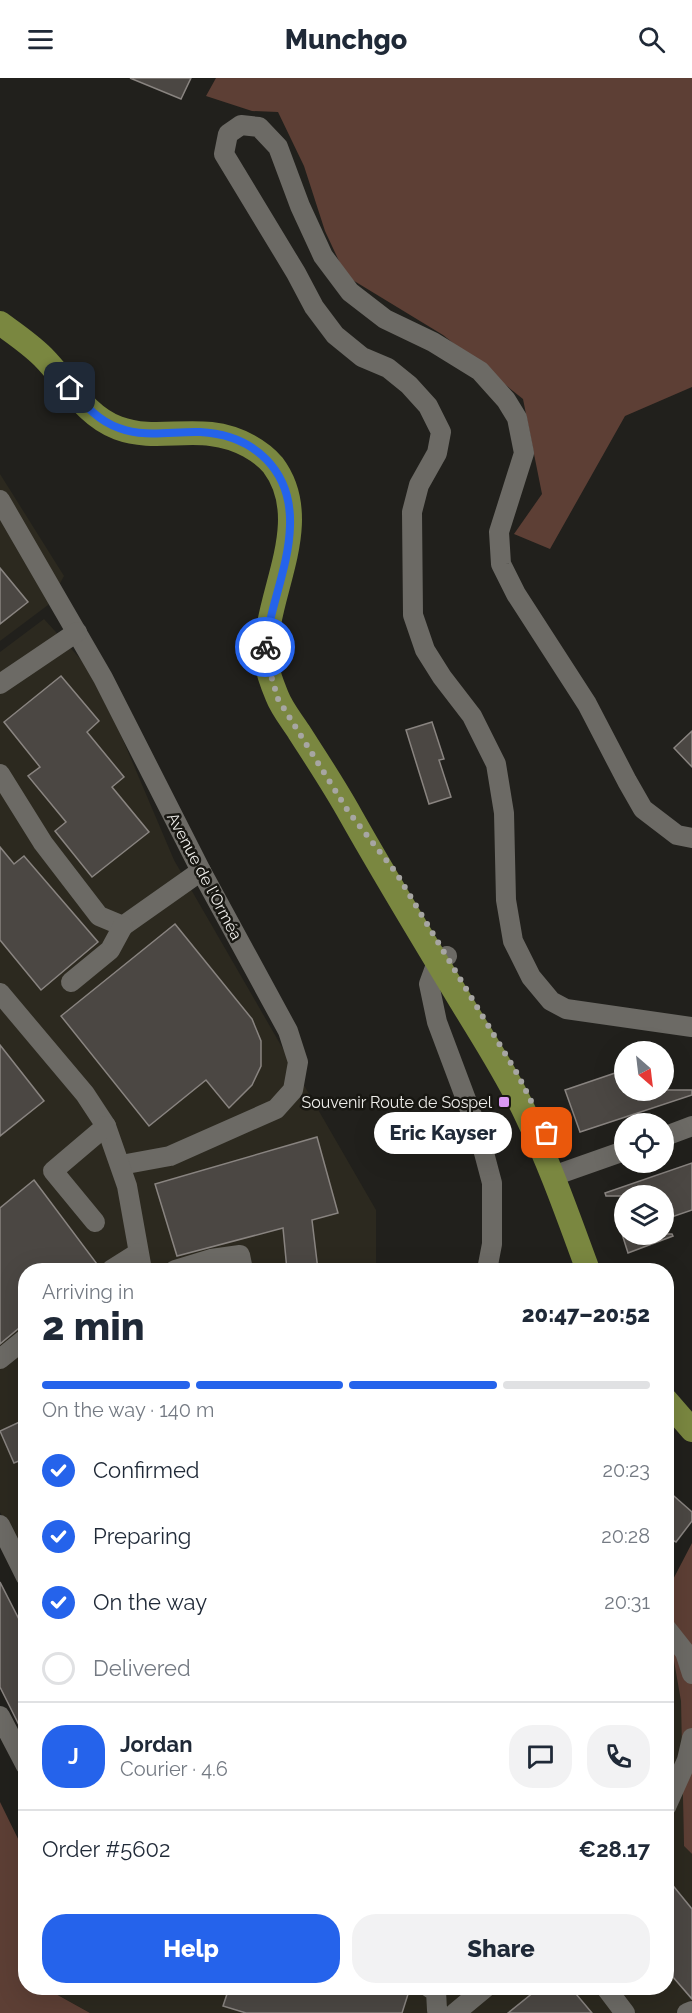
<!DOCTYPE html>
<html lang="en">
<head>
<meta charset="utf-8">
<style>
	:root { --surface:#fff; --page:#f2f2f3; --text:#1f2937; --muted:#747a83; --line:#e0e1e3; --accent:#2563eb }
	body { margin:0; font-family:Raleway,sans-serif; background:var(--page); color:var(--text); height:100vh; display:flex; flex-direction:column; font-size:22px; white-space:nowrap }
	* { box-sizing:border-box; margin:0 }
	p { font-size:20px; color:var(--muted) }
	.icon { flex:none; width:33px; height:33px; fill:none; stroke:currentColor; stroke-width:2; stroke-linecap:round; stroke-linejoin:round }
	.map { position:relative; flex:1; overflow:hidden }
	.details { position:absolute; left:18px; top:1185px; width:656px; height:732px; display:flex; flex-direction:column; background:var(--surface); border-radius:24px; box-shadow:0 6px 24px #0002 }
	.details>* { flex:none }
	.needle { width:39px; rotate:152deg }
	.buttons { position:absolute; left:614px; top:963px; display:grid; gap:12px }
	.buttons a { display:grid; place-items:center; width:60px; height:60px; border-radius:50%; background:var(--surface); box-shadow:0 6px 24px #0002; font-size:30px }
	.pin { position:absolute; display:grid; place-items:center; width:51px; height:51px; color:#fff; margin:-26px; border-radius:12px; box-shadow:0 3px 9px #0006 }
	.courier { position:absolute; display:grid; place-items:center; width:60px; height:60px; margin:-30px; border:4px solid #2563eb; border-radius:50%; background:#fff; color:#222; box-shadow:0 2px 8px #0007 }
	.bubble { position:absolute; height:42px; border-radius:21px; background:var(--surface); box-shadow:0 6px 24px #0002; font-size:20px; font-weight:800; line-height:42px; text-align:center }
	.head em { font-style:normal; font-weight:800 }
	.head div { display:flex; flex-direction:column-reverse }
	.head { display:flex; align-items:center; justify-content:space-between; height:102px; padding:0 24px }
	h1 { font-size:39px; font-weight:800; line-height:45px }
	.bar { display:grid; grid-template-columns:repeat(4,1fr); gap:9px 6px; align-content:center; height:72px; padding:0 24px }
	.bar i { height:8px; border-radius:4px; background:var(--line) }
	.bar .selected { background:var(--accent) }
	.bar p { grid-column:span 4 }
	.line { display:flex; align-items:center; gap:15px; padding:0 24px; border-top:2px solid var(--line) }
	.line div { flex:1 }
	.round { display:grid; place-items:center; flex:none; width:63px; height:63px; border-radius:24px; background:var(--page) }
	ol { padding:0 24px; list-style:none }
	li { display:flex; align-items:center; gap:18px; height:66px }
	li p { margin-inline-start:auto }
	li .icon { padding:6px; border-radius:50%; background:var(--accent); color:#fff; stroke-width:4 }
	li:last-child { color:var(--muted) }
	li i { width:33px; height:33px; border:3px solid var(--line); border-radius:50% }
	.action { display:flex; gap:12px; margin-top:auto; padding:12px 24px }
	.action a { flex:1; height:69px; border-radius:24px; background:var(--accent); color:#fff; font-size:24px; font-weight:800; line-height:69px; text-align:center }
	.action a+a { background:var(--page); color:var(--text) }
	header { display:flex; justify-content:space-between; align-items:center; height:78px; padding:0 24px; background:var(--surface); font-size:27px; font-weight:800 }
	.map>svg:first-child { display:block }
	.built { fill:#2c291f }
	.green { fill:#5d3f35 }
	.building { fill:#4b4743; stroke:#898480; stroke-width:1.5 }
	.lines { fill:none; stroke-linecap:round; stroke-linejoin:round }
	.minor { stroke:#6c6a65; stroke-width:20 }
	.major { stroke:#7a8740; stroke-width:24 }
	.done { stroke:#a7a6a3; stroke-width:6; stroke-dasharray:0 10.8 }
	.route { stroke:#2563eb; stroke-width:8 }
	.poi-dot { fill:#db99f5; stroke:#181712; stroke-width:2 }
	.labels { text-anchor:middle; stroke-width:5; stroke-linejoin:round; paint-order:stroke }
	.street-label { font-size:16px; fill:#efeeeb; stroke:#181712 }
	.poi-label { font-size:16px; fill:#efeeeb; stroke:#181712; text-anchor:end }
</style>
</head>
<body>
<header><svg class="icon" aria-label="menu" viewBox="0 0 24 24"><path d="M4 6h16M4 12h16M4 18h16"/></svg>Munchgo<svg class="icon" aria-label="search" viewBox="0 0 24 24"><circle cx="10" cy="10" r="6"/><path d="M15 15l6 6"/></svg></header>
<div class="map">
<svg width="692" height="1935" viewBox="0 0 692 1935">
	<rect width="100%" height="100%" fill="#21201c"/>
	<g class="built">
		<polygon points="0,396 64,498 48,527 0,563"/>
		<polygon points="44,541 85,586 112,636 174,782 376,1132 376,1192 26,1192 25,1485 0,1434 0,574"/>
		<polygon points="666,1575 675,1583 682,1623 684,1768 692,1776 692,1935 90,1935 45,1910 666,1910"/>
	</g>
	<g class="green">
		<polygon points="216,0 692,0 692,309 625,338 550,471 514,456 542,416 523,321 443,257 346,198 325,153 304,88 278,34 252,33 206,18"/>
		<polygon points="692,1465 692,1776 684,1768 681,1623 674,1583 666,1575 666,1515"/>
		<polygon points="0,1724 25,1775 26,1910 45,1910 90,1935 0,1935"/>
	</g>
	<g class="building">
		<polygon points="130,0 191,0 181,21"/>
		<polygon points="0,490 28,524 0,546"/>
		<polygon points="61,598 99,643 87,654 124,699 112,709 149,754 92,799 55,753 66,744 28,698 40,689 4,644"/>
		<polygon points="432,644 444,681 439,682 451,719 429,726 406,652"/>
		<polygon points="692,653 692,689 674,670"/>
		<polygon points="0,769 14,786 24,778 98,864 41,912 0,862"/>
		<polygon points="175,846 252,941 261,963 261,988 252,1007 229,1030 206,1002 149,1048 61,938"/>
		<polygon points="0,967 44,1023 0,1058"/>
		<polygon points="621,993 624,1001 624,1012 692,1012 692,1017 580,1054 565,1012"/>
		<polygon points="317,1059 338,1135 312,1142 318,1192 287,1192 283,1150 177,1178 155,1106"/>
		<polygon points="692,1085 692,1132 663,1142 663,1118 606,1118 605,1115"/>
		<polygon points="34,1102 100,1190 99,1192 26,1192 26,1248 18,1251 0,1266 0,1130"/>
		<polygon points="622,1156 672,1156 673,1158 628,1175"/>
		<polygon points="26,1341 26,1380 14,1385 0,1353"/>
		<polygon points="666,1411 692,1434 692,1443 676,1464 666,1459"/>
		<polygon points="0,1504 26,1555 26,1661 0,1609"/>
		<polygon points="666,1799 692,1831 692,1921 666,1891"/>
		<polygon points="229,1910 410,1910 402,1935 246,1935 223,1928"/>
		<polygon points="539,1910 571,1910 592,1935 508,1935"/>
	</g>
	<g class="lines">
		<g class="minor">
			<polyline points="0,422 103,600 201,793 288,953 298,984 293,1012 276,1031 170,1078 121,1087"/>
			<polyline points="0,606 77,554"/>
			<polyline points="0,696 43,765 99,838 123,848 201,793"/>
			<polyline points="692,760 677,757 643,731 627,703 587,626 516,516 501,486 499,454 524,375 517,340 506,322 480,293 433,264 385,241 350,214 323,178 300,128 278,69 259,49 241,47 228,56 224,76 296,195 314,229 335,257 362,279 388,290 409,307 428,328 441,354 437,375 419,407 412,434 413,537 425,572 442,599 472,638 496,686 504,735 506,822 513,863 531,899 551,923 566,931 692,949"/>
			<polyline points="447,878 437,884 429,906 437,944 479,1056 492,1105 492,1166 487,1192"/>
			<polyline points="71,904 110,872 123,848"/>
			<polyline points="0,915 85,1016 106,1048 127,1108 142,1192"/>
			<polyline points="663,1059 692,1048"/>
			<polyline points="553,1098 624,1073"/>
			<polyline points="95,1144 53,1093 106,1048"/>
			<polyline points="111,1192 138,1175"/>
			<polyline points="175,1192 211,1181 240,1177 243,1192"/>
			<polyline points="0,1281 26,1260"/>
			<polyline points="0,1447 26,1499"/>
			<polyline points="666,1550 685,1574 692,1596"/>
			<polyline points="0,1638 26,1688"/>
			<polyline points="666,1729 687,1682 692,1660"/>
			<polyline points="430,1910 436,1913 437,1932 440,1935"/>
			<polyline points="606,1910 625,1935"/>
			<polyline points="455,1935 485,1910"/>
			<polyline points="687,1935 692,1933"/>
		</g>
		<g class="major">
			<path d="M 0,245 C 15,256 30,266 43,279 C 67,303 85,338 118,350 C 161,366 202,342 249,368 C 258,373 267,380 273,387 C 309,435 278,495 269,546 C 267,556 264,567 265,577 C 266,590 272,606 277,618 C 282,631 292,643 299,654 C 317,682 335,709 351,738 C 386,800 423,861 460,922 C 483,960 508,998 527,1039 C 551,1089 569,1141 588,1192"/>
			<polyline points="666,1322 692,1352"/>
		</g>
	</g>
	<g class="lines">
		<polyline class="done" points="265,569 265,577 278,621 348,733 397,796 518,997 547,1055"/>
		<path class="route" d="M 70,310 C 84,326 98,343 119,350 C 145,360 173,353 200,354 C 255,357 292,393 290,448 C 289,488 270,529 265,569"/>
	</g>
	<rect class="poi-dot" x="498" y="1018" width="12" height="12" rx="3"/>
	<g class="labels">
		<g class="street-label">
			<text transform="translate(205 798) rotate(62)" y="6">Avenue de l'Orméa</text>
		</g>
		<g class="poi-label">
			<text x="492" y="1030">Souvenir Route de Sospel</text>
		</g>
	</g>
</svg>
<div class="buttons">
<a><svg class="needle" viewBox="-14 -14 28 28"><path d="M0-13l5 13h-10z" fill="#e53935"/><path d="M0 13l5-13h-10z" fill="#747a83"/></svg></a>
<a><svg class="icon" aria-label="locate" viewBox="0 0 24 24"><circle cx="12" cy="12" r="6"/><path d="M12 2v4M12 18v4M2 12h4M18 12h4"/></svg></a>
<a><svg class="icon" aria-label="layers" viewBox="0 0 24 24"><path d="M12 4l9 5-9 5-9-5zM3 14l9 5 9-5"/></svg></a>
</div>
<div class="pin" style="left:547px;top:1055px;background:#ea580c"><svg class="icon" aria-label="bag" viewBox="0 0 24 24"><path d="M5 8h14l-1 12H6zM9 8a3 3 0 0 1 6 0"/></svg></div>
<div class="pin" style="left:70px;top:310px;background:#1f2937"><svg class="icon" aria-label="home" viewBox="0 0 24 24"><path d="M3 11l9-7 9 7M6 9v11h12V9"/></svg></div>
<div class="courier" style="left:265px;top:569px"><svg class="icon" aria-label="bike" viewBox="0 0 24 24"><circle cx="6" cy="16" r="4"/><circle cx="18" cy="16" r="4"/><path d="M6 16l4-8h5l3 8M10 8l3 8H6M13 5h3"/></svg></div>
<div class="bubble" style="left:374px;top:1034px;width:138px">Eric Kayser</div>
<section class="details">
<div class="head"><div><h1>2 min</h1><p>Arriving in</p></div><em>20:47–20:52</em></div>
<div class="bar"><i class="selected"></i><i class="selected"></i><i class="selected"></i><i></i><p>On the way · 140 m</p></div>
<ol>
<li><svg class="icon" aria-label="check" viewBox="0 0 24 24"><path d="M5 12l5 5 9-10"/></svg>Confirmed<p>20:23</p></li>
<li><svg class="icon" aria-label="check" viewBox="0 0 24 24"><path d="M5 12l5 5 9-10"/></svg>Preparing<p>20:28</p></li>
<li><svg class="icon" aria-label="check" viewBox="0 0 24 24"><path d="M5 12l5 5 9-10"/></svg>On the way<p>20:31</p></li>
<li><i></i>Delivered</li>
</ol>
<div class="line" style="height:108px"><b class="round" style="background:var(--accent);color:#fff">J</b><div><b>Jordan</b><p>Courier · 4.6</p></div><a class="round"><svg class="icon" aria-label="chat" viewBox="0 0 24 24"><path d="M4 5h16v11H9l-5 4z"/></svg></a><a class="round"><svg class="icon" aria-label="phone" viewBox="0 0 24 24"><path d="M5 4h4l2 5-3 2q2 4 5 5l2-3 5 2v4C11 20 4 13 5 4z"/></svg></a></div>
<div class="line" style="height:78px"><div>Order #5602</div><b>€28.17</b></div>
<div class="action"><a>Help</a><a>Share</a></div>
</section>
</div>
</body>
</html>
